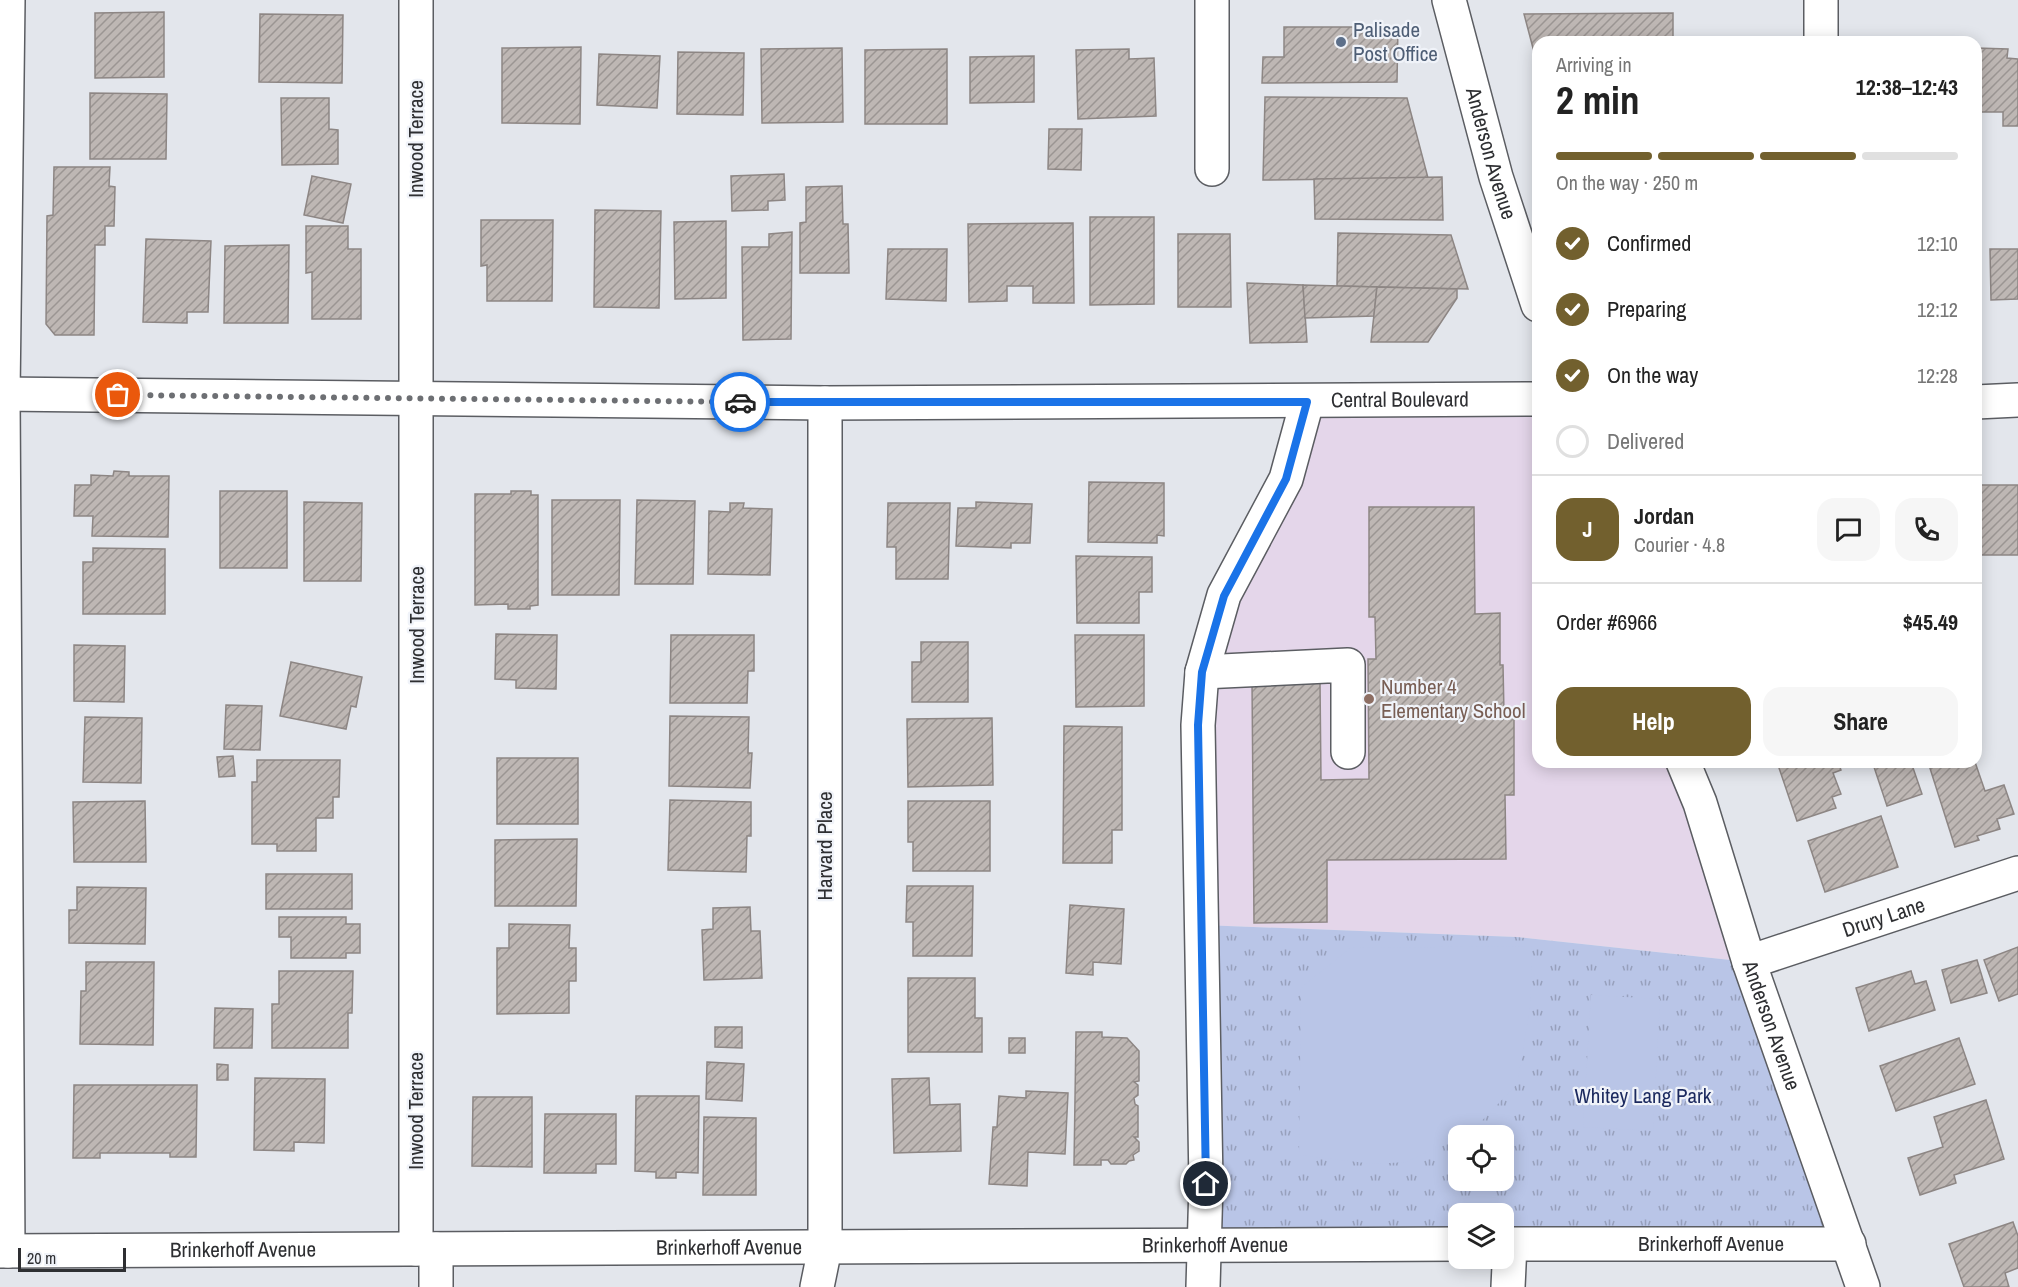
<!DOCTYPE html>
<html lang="en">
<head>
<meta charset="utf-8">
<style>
	:root { --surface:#fff; --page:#f6f6f6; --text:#222; --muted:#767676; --line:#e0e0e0; --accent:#72602e }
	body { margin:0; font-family:"Archivo Narrow",sans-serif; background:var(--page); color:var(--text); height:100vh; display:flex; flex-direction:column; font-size:22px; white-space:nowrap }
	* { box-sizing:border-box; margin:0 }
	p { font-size:20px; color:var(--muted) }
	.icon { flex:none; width:33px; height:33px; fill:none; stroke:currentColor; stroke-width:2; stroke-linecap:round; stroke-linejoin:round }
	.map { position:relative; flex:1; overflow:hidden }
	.side { position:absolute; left:1532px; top:36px; width:450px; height:732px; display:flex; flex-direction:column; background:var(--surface); border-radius:18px; box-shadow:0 3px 15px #0003 }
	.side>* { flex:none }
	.buttons { position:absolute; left:1448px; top:1125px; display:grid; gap:12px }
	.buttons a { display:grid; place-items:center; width:66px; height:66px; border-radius:12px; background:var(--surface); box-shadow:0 3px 15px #0003; font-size:30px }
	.scale { position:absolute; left:18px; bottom:15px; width:108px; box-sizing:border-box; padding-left:6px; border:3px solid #2e2f32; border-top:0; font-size:16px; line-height:21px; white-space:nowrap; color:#2e2f32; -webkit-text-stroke:4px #f0f3f9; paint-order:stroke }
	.pin { position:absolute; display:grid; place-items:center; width:51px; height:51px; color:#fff; margin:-26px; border:3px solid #fff; border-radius:50%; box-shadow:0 2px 6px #0007 }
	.courier { position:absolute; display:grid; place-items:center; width:60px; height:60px; margin:-30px; border:4px solid #1a73e8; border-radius:50%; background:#fff; color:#222; box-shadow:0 2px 8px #0007 }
	.head em { font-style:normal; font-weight:700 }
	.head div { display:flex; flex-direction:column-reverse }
	.head { display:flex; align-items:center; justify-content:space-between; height:102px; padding:0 24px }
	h1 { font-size:39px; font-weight:700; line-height:45px }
	.bar { display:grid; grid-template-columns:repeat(4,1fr); gap:9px 6px; align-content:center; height:72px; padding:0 24px }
	.bar i { height:8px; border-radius:4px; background:var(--line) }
	.bar .current { background:var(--accent) }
	.bar p { grid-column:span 4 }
	.line { display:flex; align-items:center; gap:15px; padding:0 24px; border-top:2px solid var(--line) }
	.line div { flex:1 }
	.round { display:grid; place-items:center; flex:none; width:63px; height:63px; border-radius:18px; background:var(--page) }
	ol { padding:0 24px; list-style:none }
	li { display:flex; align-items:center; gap:18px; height:66px }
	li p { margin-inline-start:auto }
	li .icon { padding:6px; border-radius:50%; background:var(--accent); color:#fff; stroke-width:4 }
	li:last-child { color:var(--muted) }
	li i { width:33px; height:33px; border:3px solid var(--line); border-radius:50% }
	.primary-button { display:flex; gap:12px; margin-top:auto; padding:12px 24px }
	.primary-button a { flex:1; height:69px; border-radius:18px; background:var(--accent); color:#fff; font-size:24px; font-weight:700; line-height:69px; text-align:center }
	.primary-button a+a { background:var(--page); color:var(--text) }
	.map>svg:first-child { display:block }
	.education { fill:#e4d6ea }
	.park { fill:url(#park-tufts); fill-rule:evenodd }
	.garden { fill:#b9c5e7 }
	.building { fill:url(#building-hatch); stroke:#8d8684; stroke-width:1.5 }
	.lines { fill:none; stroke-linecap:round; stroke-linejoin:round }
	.minor-casing { stroke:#5b5d62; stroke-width:36 }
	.major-casing { stroke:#5b5d62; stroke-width:36 }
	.minor { stroke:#fff; stroke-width:33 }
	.major { stroke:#fff; stroke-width:33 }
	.done { stroke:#6d6f73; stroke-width:6; stroke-dasharray:0 10.8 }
	.route { stroke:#1a73e8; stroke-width:8 }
	.service-dot { fill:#5c6f8a; stroke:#f0f3f9; stroke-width:2 }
	.education-dot { fill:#8d6e63; stroke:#f0f3f9; stroke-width:2 }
	.labels { text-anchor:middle; stroke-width:4.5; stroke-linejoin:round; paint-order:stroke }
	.service-label { font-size:21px; fill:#4e5e75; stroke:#f0f3f9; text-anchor:start }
	.street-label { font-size:21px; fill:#2e2f32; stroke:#f0f3f9 }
	.education-label { font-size:21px; fill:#785e54; stroke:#f0f3f9; text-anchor:start }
	.park-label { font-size:21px; fill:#1c2a5f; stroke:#f0f3f9 }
</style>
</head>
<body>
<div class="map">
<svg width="2018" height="1287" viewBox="0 0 2018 1287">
	<defs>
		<pattern id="park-tufts" width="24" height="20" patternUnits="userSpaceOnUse" patternTransform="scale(1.5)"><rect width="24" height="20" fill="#b9c5e7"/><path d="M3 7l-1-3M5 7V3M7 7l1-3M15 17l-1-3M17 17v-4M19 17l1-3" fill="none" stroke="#97a0bc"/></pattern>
		<pattern id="building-hatch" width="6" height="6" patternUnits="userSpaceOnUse" patternTransform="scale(1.5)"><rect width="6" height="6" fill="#beb7b4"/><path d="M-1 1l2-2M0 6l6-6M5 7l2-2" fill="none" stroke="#9b9593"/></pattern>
	</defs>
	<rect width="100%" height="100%" fill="#e3e6ec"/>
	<polygon class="education" points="1537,399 1538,762 1683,762 1749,962 1517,937 1202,925 1202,672 1307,402"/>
	<path class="park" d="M 1202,925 L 1517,937 L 1749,962 L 1849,1244 L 1503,1244 L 1503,1214 L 1458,1214 L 1458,1244 L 1204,1245 ZM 1458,1136 L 1503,1136 L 1503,1180 L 1458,1180 Z"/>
	<g class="garden">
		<polygon points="1532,946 1530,1008 1517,1084 1472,1131 1463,1135 1458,1136 1458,1138 1406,1162 1374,1164 1299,1155 1301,988 1350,948"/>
		<polygon points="1591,995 1660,999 1653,1131 1583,1127"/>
	</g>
	<g class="building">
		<polygon points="164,12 164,77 95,78 95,13"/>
		<polygon points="1673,13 1673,42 1538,42 1538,67 1524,14"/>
		<polygon points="260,14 343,15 342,83 259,82"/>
		<polygon points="1284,27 1398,27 1397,82 1262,83 1263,57 1284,57"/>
		<polygon points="581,47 580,124 502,123 502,48"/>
		<polygon points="842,48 843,122 762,123 761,49"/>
		<polygon points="1976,48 2008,49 2007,58 2018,59 2018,126 2003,126 2003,112 1976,112"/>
		<polygon points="947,49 947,124 865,124 865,50"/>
		<polygon points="1129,49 1129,59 1154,58 1156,116 1078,119 1076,50"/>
		<polygon points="678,52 744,53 743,115 677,114"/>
		<polygon points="599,54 660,56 657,108 597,105"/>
		<polygon points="1034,56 1034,102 970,103 970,57"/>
		<polygon points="90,93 167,94 166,159 90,159"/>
		<polygon points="1265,97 1407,98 1428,178 1263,180"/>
		<polygon points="281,98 329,98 329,129 338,130 338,164 282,165"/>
		<polygon points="1049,129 1082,129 1081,170 1048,169"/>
		<polygon points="54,167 110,167 109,186 115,187 114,226 105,226 105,245 95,245 94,335 55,335 46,324 47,216 53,215"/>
		<polygon points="784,174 785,200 768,201 768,210 732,211 731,176"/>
		<polygon points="312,176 351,184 343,223 304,215"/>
		<polygon points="1442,177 1443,220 1315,219 1314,179"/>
		<polygon points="842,186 843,224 848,224 849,273 800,273 800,223 806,222 806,187"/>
		<polygon points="595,210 661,211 659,308 594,307"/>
		<polygon points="1090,217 1154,217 1154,304 1090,305"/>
		<polygon points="481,220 553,220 552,301 487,301 487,265 481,266"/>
		<polygon points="726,221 726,298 675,299 674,222"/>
		<polygon points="1073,223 1074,303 1033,303 1033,286 1007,286 1007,301 969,302 968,224"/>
		<polygon points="306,226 348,226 348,249 361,249 361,319 312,319 312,272 306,273"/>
		<polygon points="792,232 791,339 743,340 742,247 769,247 769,234"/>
		<polygon points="1338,233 1451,235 1468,289 1337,286"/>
		<polygon points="1178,234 1230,234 1231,307 1178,307"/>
		<polygon points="146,239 211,241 208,312 187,312 187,323 143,322"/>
		<polygon points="289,245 288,323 224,323 225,246"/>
		<polygon points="888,249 947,249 946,301 886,299"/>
		<polygon points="1990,249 2018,249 2018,299 1991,300"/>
		<polygon points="1247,283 1303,285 1307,342 1250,343"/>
		<polygon points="1303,285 1377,287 1374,316 1305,318"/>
		<polygon points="1377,287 1457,289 1457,298 1428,342 1371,342"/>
		<polygon points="114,471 129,472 129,476 169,476 168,537 92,536 93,516 74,516 75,485 91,485 91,475 113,476"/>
		<polygon points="1089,482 1164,483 1164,536 1157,535 1157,543 1088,542"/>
		<rect x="1976" y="485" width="42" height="70"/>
		<rect x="220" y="491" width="67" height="77"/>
		<polygon points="511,491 531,491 531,495 538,495 538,605 530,606 530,609 508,609 508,604 475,605 475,494 511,494"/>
		<polygon points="552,500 620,500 619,595 552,595"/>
		<polygon points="637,500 695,501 693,584 635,584"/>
		<polygon points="304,502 362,503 361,581 304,581"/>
		<polygon points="976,502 1032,504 1030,543 1011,543 1011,548 956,546 958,508 976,508"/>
		<polygon points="730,503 744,503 743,508 772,509 770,575 708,574 709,511 730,512"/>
		<polygon points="888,503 950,503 948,579 896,579 896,547 887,547"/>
		<polygon points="1369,507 1474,507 1475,614 1500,613 1500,665 1503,665 1504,713 1514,714 1514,795 1505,795 1506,859 1327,860 1327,922 1254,923 1252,682 1320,682 1321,780 1369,779 1368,659 1376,659 1375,617 1369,617"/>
		<polygon points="93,548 165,549 165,614 83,614 83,562 93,562"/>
		<polygon points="1076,556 1152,557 1152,592 1139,592 1139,623 1077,623"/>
		<polygon points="496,634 557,635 556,689 516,688 516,680 495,679"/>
		<polygon points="671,635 754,635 754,671 748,671 747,703 670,703"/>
		<polygon points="1075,635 1144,635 1144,706 1076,707"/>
		<polygon points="921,642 968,642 968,702 912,702 912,662 921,662"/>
		<polygon points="74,645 125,646 124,702 74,701"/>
		<polygon points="291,662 362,677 356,707 351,706 346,729 280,716"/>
		<polygon points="226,705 262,706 260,750 224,749"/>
		<polygon points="670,716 749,717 748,753 752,753 750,788 669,786"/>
		<polygon points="85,717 142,718 141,783 83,782"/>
		<polygon points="992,718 993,785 908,787 907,719"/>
		<polygon points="1064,726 1122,727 1122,830 1112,830 1112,863 1063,863"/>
		<polygon points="233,756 235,776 219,777 217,757"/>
		<rect x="497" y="758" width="81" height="66"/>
		<polygon points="257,760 340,760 339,797 333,797 333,818 316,818 316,851 277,851 277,844 252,844 252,782 257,782"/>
		<polygon points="1786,762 1838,762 1841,770 1833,773 1841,794 1832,797 1836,808 1797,821 1778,765"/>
		<polygon points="1879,762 1911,762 1922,794 1887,806 1873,764"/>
		<polygon points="1928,762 1975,762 1985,791 2004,785 2014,814 1997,819 2000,829 1977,836 1979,840 1955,847"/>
		<polygon points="670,800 751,802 751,836 747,836 746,872 668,870"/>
		<polygon points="145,801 146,862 74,862 73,802"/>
		<polygon points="908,801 990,801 990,871 913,871 913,842 908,842"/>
		<polygon points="1881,816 1898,867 1825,892 1808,841"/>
		<polygon points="577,839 576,906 495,906 495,840"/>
		<rect x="266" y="874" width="86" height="35"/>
		<polygon points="907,886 973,886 972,956 913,956 913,922 906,922"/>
		<polygon points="77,887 146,888 145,944 69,943 69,910 77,910"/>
		<polygon points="1070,905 1124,909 1121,964 1093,962 1093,975 1066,973"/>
		<polygon points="750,907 751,931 760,931 762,978 704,980 702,930 713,929 713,908"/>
		<polygon points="279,917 346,917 346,924 360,924 360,953 346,953 346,958 291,958 291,937 279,937"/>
		<polygon points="509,924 570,925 569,948 576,948 576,981 569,981 569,1013 497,1014 497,948 509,948"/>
		<polygon points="2018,947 2018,994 1999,1001 1984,960"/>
		<polygon points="1977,960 1987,993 1951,1003 1942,970"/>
		<polygon points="86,962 154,962 153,1045 80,1044 81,991 86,991"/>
		<polygon points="279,971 353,971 352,1013 348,1013 348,1048 272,1048 272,1004 279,1004"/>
		<polygon points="1911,971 1915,984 1926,981 1935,1010 1869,1031 1856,988"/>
		<polygon points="908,978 975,978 975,1018 982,1018 982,1052 908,1052"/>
		<polygon points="215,1008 253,1009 252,1048 214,1048"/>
		<polygon points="715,1027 742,1027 742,1048 715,1047"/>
		<polygon points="1076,1032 1102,1032 1102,1037 1127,1038 1139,1051 1139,1081 1134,1082 1138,1085 1138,1095 1134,1098 1135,1104 1138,1106 1138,1137 1134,1137 1139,1142 1139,1151 1133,1155 1134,1160 1129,1161 1126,1164 1111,1164 1108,1160 1101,1160 1101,1165 1074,1165"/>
		<rect x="1009" y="1038" width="16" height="15"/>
		<polygon points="1959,1038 1975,1084 1896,1111 1880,1066"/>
		<polygon points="707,1062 744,1064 742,1101 706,1099"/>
		<polygon points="217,1064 228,1065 228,1080 217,1080"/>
		<polygon points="255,1078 325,1079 324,1143 294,1142 294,1151 254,1150"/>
		<polygon points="929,1078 930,1105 960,1104 961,1151 894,1153 892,1079"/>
		<polygon points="74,1085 197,1085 196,1157 170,1157 170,1153 100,1153 100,1158 73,1158"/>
		<polygon points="1026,1091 1068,1093 1065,1154 1028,1152 1027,1186 989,1184 993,1127 997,1127 999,1096 1026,1098"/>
		<polygon points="636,1096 699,1096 698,1173 676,1172 676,1178 656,1178 656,1172 635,1171"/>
		<polygon points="473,1097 532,1097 532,1167 472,1166"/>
		<polygon points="1986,1100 2004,1159 1954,1175 1956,1183 1920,1195 1908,1158 1943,1147 1934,1117"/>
		<polygon points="545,1114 616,1114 616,1164 596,1164 596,1173 544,1173"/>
		<polygon points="704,1117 756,1118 756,1195 703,1195"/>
		<polygon points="2013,1222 2018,1236 2018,1268 2005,1273 2009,1287 1964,1287 1949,1244"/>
	</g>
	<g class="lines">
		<defs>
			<g id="minor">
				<polyline points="1212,0 1212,169"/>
				<polyline points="1821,0 1821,42"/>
				<polyline points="1202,672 1348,665 1348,752"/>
				<path id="s1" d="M 1749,962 L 2018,873"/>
				<path id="s2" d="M 1503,1244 L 1849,1244"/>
				<polyline points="416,1249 416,0"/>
				<path id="s3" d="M 0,1251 L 1458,1244"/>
				<polyline points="8,1251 3,394 8,0"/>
				<polyline points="436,1287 436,1249"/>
				<polyline points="817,1287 825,1248 825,403"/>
				<polyline points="1508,1287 1510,1244"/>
			</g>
			<g id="major">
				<path id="s4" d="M 1449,0 L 1496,177 L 1538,305"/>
				<path id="s5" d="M 0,394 L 825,403 L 1538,399"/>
				<polyline points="1976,402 2018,400"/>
				<path id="s6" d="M 1683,762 L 1700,803 L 1749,962 L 1863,1287"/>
				<polyline points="1203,1287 1206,1184 1198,725 1202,672 1224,595 1286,479 1307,402"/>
			</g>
		</defs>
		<use href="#minor" class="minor-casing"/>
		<use href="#major" class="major-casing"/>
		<use href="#minor" class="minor"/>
		<use href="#major" class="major"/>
	</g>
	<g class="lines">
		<polyline class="done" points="118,395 740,402"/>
		<polyline class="route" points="740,402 1307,402 1286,479 1224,596 1202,672 1198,725 1206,1184"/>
	</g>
	<circle class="service-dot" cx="1341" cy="42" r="6"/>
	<circle class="education-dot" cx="1369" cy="699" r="6"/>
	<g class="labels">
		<g class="service-label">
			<text x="1353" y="37">Palisade<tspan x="1353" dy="24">Post Office</tspan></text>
		</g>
		<g class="street-label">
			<text transform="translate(416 139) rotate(-90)" y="7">Inwood Terrace</text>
			<text dy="7" stroke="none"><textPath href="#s4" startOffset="159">Anderson Avenue</textPath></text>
			<text dy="7" stroke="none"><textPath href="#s5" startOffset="1400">Central Boulevard</textPath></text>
			<text transform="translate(417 625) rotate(-90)" y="7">Inwood Terrace</text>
			<text transform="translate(825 846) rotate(-90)" y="7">Harvard Place</text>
			<text dy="7" stroke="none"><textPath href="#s1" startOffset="142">Drury Lane</textPath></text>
			<text dy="7" stroke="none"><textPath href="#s6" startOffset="278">Anderson Avenue</textPath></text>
			<text transform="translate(416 1111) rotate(-90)" y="7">Inwood Terrace</text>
			<text dy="7" stroke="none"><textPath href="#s2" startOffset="208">Brinkerhoff Avenue</textPath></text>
			<text dy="7" stroke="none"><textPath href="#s3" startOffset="1215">Brinkerhoff Avenue</textPath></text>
			<text dy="7" stroke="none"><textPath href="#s3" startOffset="729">Brinkerhoff Avenue</textPath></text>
			<text dy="7" stroke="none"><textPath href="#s3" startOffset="243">Brinkerhoff Avenue</textPath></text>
		</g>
		<g class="education-label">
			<text x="1381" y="694">Number 4<tspan x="1381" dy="24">Elementary School</tspan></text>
		</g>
		<g class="park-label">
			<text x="1643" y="1103">Whitey Lang Park</text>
		</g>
	</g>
</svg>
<div class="buttons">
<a><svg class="icon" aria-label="locate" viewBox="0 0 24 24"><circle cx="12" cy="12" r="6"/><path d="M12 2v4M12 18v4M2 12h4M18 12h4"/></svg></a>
<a><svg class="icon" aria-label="layers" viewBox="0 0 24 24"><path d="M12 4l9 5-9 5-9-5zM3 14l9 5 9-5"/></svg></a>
</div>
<div class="scale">20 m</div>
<div class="pin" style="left:118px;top:395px;background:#ea580c"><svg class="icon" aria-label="bag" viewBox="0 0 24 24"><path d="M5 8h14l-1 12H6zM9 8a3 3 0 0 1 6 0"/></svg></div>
<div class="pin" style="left:1206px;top:1184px;background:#1f2937"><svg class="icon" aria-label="home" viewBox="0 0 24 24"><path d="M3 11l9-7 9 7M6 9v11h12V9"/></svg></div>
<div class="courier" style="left:740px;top:402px"><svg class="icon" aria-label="car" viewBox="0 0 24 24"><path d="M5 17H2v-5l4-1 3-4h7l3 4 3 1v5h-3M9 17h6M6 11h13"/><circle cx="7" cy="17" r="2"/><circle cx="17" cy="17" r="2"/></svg></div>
<section class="side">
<div class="head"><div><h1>2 min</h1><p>Arriving in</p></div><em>12:38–12:43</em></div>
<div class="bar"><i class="current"></i><i class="current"></i><i class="current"></i><i></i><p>On the way · 250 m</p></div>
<ol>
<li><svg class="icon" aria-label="check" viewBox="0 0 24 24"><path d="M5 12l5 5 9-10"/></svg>Confirmed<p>12:10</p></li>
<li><svg class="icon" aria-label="check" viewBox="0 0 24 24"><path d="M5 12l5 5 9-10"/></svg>Preparing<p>12:12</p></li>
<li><svg class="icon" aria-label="check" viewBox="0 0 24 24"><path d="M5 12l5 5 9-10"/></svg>On the way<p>12:28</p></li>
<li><i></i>Delivered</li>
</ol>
<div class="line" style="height:108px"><b class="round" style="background:var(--accent);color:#fff">J</b><div><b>Jordan</b><p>Courier · 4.8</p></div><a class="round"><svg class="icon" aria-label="chat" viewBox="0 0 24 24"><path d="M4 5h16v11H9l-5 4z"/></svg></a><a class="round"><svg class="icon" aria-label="phone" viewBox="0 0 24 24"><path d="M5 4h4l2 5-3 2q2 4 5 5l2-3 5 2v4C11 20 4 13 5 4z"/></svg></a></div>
<div class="line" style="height:78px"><div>Order #6966</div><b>$45.49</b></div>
<div class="primary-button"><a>Help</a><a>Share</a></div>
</section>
</div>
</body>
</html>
